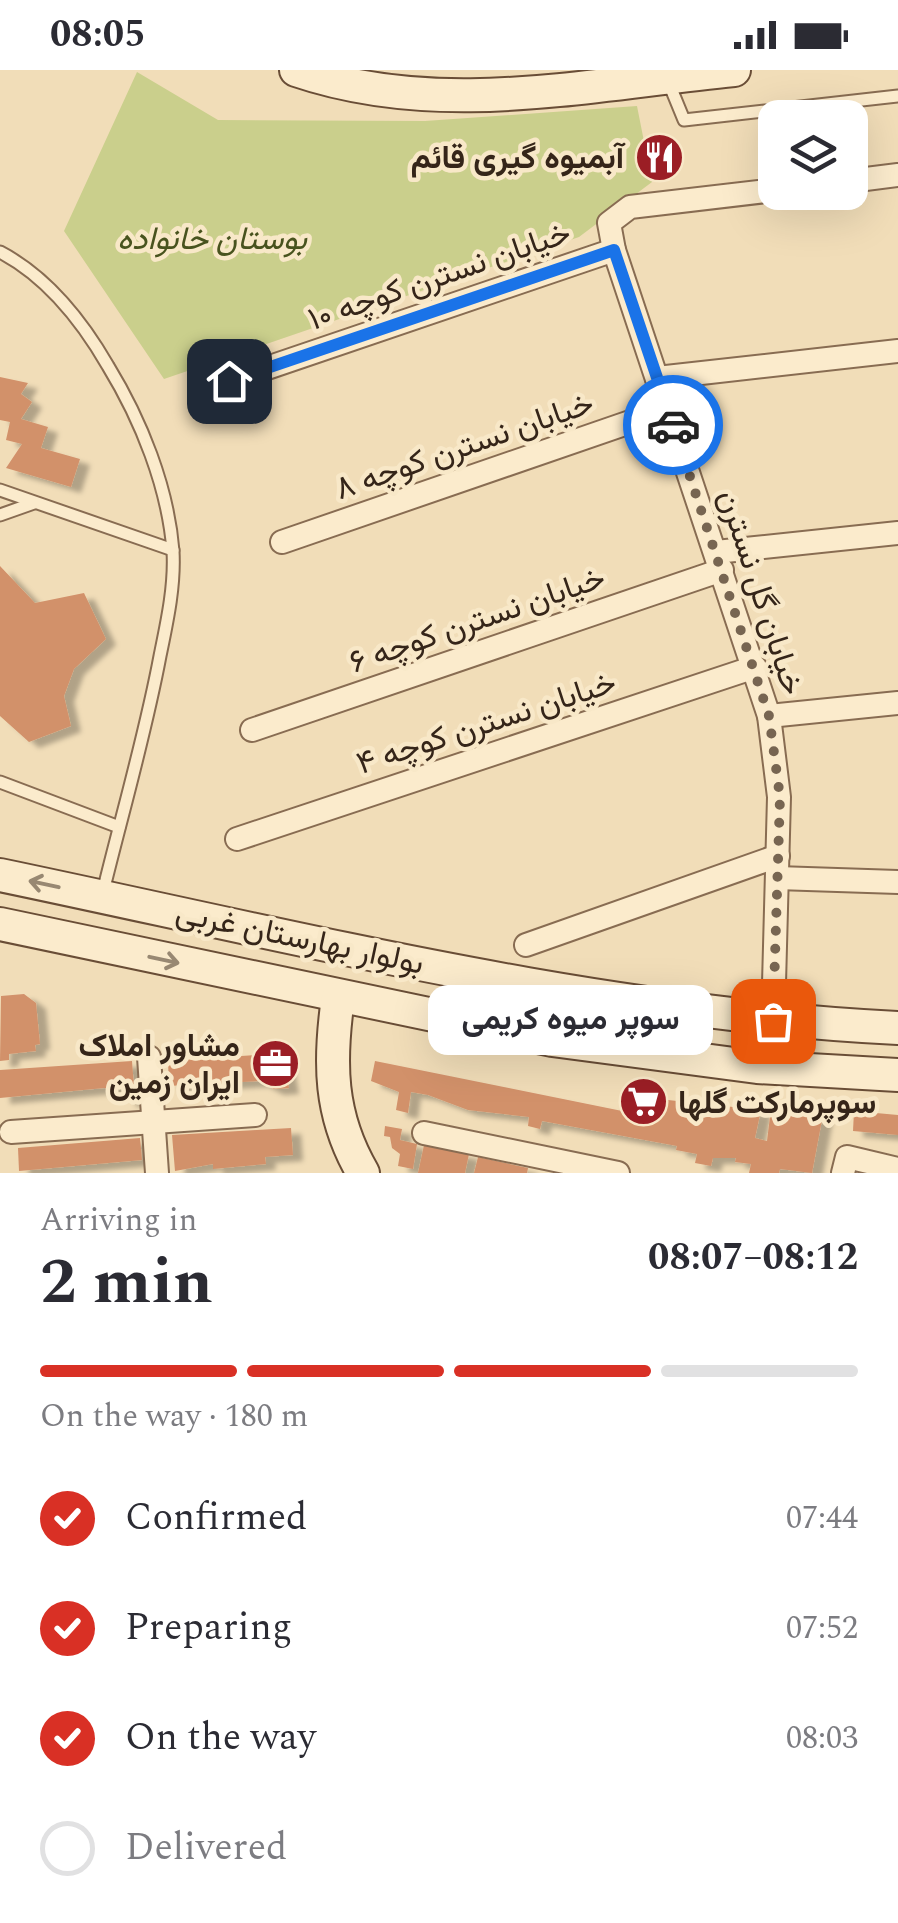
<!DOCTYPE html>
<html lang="en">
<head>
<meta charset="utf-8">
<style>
	:root { --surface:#fff; --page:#f2f2f3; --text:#2b2b33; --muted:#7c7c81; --line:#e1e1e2; --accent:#d93025 }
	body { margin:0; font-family:Spectral,Vazirmatn,serif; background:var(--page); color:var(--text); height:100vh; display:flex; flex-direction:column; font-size:38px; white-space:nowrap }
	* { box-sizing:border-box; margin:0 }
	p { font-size:32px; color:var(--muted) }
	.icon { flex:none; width:55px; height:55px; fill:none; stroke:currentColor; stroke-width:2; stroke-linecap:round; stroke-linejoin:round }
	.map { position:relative; height:1103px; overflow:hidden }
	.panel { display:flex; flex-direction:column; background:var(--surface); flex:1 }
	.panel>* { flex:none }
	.controls { position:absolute; left:758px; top:30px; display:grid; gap:20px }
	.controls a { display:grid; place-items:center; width:110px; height:110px; border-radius:20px; background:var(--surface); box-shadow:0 10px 40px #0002; font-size:50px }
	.pin { position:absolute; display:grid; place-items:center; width:85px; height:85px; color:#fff; margin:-42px; border-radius:20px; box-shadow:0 5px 15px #0006 }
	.courier { position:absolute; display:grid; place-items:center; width:100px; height:100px; margin:-50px; border:8px solid #1a73e8; border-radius:50%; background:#fff; color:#222; box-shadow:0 2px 12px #0007 }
	.bubble { position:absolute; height:70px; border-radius:20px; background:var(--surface); box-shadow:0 10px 40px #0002; font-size:32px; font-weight:700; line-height:70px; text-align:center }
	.summary em { font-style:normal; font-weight:700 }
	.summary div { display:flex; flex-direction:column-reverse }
	.summary { display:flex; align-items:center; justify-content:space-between; height:170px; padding:0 40px }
	h1 { font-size:65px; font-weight:700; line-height:75px }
	.bar { display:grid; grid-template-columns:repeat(4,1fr); gap:15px 10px; align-content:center; height:120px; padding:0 40px }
	.bar i { height:12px; border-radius:8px; background:var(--line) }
	.bar .current { background:var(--accent) }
	.bar p { grid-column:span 4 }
	ol { padding:0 40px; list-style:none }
	li { display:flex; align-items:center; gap:30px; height:110px }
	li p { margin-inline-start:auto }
	li .icon { padding:10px; border-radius:50%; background:var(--accent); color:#fff; stroke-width:4 }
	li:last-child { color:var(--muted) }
	li i { width:55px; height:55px; border:5px solid var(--line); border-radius:50% }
	.status { display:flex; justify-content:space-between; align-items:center; height:70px; padding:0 50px; background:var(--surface); direction:ltr }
	.status svg { height:28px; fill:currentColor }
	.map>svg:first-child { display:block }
	.green { fill:#cacf8c }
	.building { fill:#d2916b; filter:url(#shadow) }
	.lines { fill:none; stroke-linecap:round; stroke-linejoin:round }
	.lane-casing { stroke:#886c52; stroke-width:15 }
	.street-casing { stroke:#886c52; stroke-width:26 }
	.secondary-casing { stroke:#694d36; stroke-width:36 }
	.lane { stroke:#fbebcc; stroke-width:11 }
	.street { stroke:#fbebcc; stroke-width:22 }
	.secondary { stroke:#fbebcc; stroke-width:32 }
	.oneway { stroke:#988872 }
	.done { stroke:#776551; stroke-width:10; stroke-dasharray:0 18 }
	.route { stroke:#1a73e8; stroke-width:12 }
	.labels { text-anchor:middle; stroke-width:9; stroke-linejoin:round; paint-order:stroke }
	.poi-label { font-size:32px; font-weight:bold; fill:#352519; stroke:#f8e8c8; text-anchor:end }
	.park-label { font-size:32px; font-style:italic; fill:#48531e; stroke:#f8e8c8 }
	.street-label { font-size:32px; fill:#352519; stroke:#f8e8c8 }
</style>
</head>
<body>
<div class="status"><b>08:05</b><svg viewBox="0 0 49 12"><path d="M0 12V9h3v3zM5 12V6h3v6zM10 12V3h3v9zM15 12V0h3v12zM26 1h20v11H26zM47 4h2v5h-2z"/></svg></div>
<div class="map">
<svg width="898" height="1103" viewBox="0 0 898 1103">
	<defs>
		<filter id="shadow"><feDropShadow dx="10" dy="6" stdDeviation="2.5" flood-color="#0004"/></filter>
	</defs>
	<rect width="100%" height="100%" fill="#f1ddb8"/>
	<polygon class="green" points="137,2 218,50 425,51 637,36 652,112 579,167 164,309 64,161"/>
	<g class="building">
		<polygon points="0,307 28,313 21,324 32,332 21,349 48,357 41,378 80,389 71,417 6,398 22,374 6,370 10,352 0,350"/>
		<polygon points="0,496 35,533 84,523 106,569 74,599 64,626 71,656 29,672 0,646"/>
		<polygon points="24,924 36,933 40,974 35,975 36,981 9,984 9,990 0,991 1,926"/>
		<polygon points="283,983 289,1018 274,1019 259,1011 169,1016 168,991"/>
		<polygon points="132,991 135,1030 126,1031 125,1019 104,1018 0,1028 0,1000"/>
		<polygon points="375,991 637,1044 640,1027 761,1040 755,1068 767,1071 771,1038 824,1039 812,1103 780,1099 779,1103 749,1103 751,1094 735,1092 736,1088 713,1088 711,1096 695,1093 697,1084 676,1080 677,1076 542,1051 540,1059 528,1056 529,1047 468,1040 428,1025 411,1022 408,1043 396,1040 399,1022 371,1011"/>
		<polygon points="854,1041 898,1045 898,1065 853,1061"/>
		<polygon points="385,1056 402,1059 400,1070 417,1074 413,1099 398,1096 400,1084 392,1078 390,1067 384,1066"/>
		<polygon points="291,1058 293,1085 265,1087 266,1094 213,1099 213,1094 175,1101 172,1065"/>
		<polygon points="140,1068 142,1090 19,1101 18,1078"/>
		<polygon points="424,1075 469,1084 465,1103 418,1103"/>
		<polygon points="478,1087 528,1098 527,1103 474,1103"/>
	</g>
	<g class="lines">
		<defs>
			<g id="lane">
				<polyline points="668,11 684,50 898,26"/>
				<path d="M 0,182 C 46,206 82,251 108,296 C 141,350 168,417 173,481 C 175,516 167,552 160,586 C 145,666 122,744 103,822"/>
				<polyline points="0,420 173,480"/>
				<polyline points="0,445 34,433"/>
				<polyline points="0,712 119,757"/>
			</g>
			<g id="street">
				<polyline points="850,111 898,105"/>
				<polyline points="657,308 898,281"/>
				<polyline points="229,311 614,180"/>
				<polyline points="282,472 668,339"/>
				<polyline points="716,482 898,463"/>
				<polyline points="769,646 898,633"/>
				<polyline points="252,660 722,500"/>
				<polyline points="237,769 755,597"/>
				<polyline points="777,808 898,812"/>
				<polyline points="526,875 778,786"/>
				<polyline points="773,951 779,727 769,646 614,180 609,153 630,137 775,120"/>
				<polyline points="149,987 157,1103"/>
				<polyline points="11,1062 255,1045"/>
				<polyline points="424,1063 618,1103"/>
				<polyline points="843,1103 847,1087 898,1099"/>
			</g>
			<g id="secondary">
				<path d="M 296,0 C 440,49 588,14 734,0"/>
				<path d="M 0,805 C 297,867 594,943 898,958"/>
				<polyline points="0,854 552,970 757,997 898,1005"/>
				<path d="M 338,928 C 329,992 329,1045 363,1103"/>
			</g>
		</defs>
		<use href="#lane" class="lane-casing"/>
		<use href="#street" class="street-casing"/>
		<use href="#secondary" class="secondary-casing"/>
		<use href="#lane" class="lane"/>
		<use href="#street" class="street"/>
		<use href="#secondary" class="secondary"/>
	</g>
	<defs><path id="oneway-shaft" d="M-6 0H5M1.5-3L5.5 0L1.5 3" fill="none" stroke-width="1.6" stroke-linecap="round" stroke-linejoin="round" transform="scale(2.5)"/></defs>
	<g class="oneway">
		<use href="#oneway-shaft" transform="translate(44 814) rotate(-168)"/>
		<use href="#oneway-shaft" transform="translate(164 890) rotate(12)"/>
	</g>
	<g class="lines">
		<polyline class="done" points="673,355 769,646 780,727 773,951"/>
		<polyline class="route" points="229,311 614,180 673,355"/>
	</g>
	<defs>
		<symbol id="restaurant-disc" viewBox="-11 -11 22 22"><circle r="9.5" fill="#9b1e25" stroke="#f8e8c8"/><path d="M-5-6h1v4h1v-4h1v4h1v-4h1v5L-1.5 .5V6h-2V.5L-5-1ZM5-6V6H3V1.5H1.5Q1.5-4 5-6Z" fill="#fff"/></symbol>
		<symbol id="office-disc" viewBox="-11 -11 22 22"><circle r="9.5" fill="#9b1e25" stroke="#f8e8c8"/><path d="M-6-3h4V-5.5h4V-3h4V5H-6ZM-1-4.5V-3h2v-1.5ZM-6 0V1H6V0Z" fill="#fff"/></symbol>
		<symbol id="supermarket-disc" viewBox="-11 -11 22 22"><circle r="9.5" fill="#9b1e25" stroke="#f8e8c8"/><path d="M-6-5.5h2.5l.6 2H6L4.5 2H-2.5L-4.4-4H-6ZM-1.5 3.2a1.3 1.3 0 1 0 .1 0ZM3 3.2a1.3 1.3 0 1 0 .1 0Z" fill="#fff"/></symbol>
	</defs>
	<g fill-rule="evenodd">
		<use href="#restaurant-disc" x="632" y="60" width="55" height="55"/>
		<use href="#office-disc" x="248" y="966" width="55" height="55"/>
		<use href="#supermarket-disc" x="616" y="1004" width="55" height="55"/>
	</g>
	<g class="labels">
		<g class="poi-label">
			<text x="624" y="98">آبمیوه گیری قائم</text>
			<text x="240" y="986">مشاور املاک<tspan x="240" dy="37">ایران زمین</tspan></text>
			<text x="678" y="1043" text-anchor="start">سوپرمارکت گلها</text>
		</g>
		<g class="park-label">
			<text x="212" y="179">بوستان خانواده</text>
		</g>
		<g class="street-label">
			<text transform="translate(439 205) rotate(-19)" y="11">خیابان نسترن کوچه ۱۰</text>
			<text transform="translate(464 375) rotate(-19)" y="11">خیابان نسترن کوچه ۸</text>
			<text transform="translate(762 522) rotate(72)" y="11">خیابان گل نسترن</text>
			<text transform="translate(477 549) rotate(-19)" y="11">خیابان نسترن کوچه ۶</text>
			<text transform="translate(486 652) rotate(-18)" y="11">خیابان نسترن کوچه ۴</text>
			<text transform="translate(300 867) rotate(12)" y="11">بولوار بهارستان غربی</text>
		</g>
	</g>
</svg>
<div class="controls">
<a><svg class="icon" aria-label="layers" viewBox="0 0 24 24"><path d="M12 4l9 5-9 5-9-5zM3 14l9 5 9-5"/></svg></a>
</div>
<div class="pin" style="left:773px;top:951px;background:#ea580c"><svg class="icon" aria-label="bag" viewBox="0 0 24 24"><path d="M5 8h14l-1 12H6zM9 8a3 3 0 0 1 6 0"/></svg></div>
<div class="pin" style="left:229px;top:311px;background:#1f2937"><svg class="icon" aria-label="home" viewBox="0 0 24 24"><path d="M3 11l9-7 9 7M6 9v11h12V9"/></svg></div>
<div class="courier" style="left:673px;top:355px"><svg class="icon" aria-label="car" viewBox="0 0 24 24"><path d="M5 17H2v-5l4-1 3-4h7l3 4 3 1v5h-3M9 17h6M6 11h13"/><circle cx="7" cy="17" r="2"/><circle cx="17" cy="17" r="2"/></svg></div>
<div class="bubble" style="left:428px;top:915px;width:285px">سوپر میوه کریمی</div>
</div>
<section class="panel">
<div class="summary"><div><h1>2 min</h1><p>Arriving in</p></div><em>08:07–08:12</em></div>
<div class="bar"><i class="current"></i><i class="current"></i><i class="current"></i><i></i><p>On the way · 180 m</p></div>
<ol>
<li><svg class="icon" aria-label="check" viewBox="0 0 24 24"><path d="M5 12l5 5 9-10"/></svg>Confirmed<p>07:44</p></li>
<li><svg class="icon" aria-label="check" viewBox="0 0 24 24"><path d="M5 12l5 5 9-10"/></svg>Preparing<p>07:52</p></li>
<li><svg class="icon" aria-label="check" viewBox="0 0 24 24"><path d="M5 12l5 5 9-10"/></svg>On the way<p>08:03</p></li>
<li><i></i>Delivered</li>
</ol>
</section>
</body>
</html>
